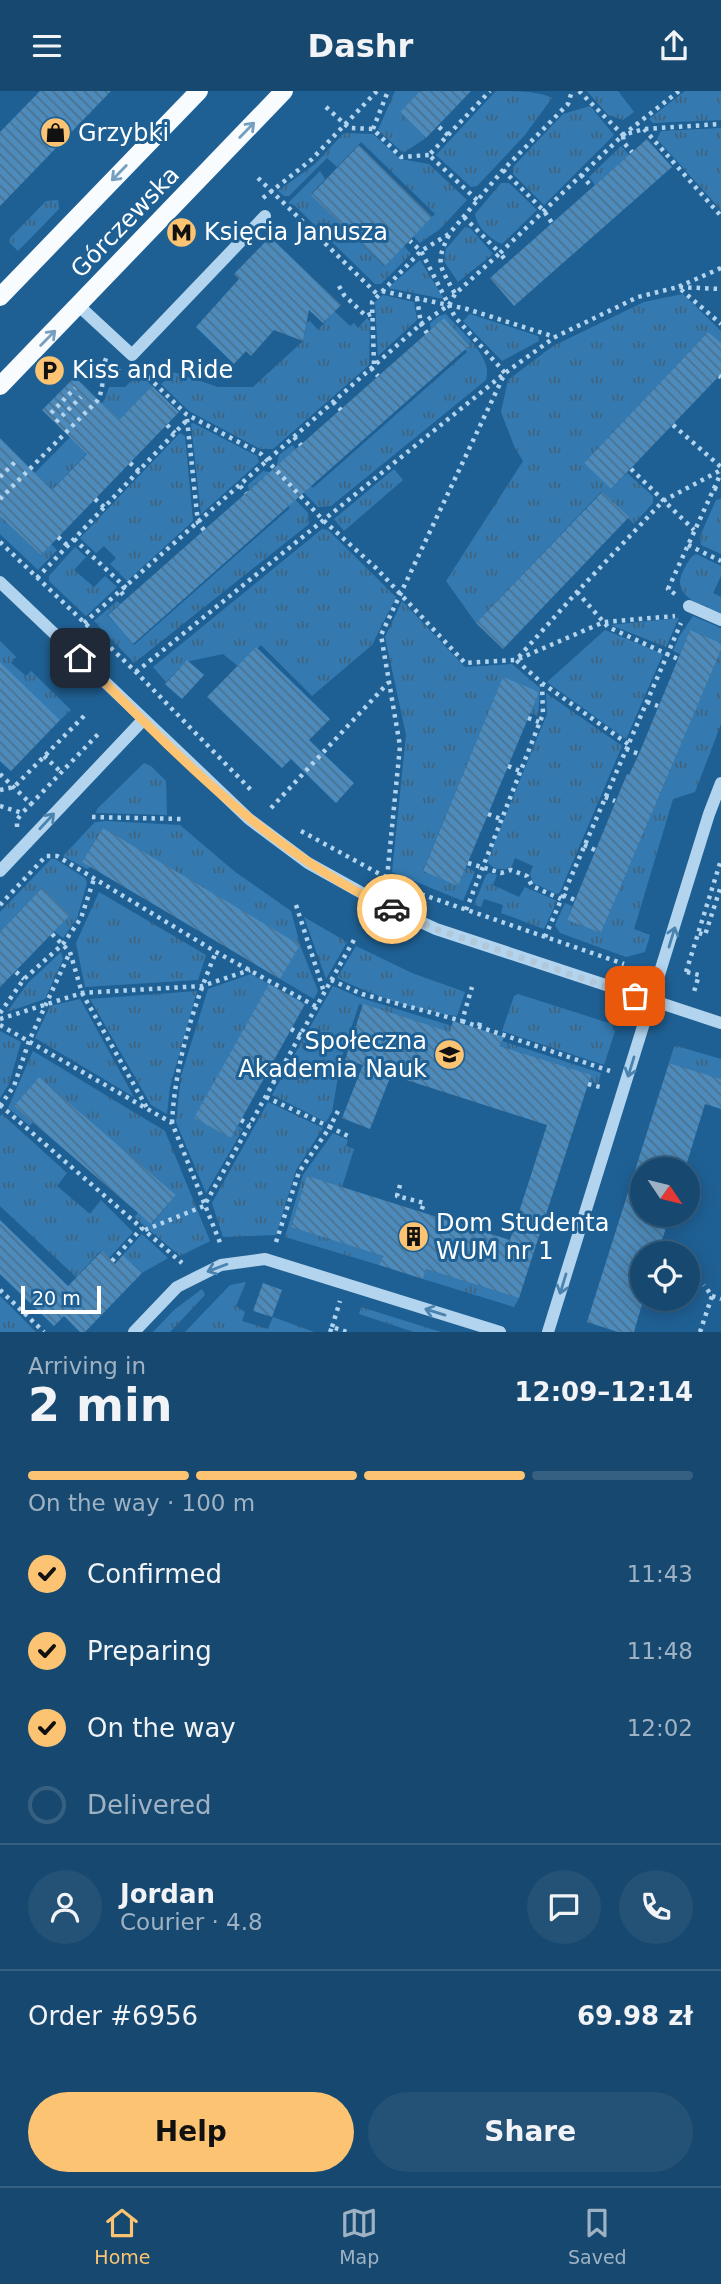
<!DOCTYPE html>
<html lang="en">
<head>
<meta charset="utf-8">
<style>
	:root { --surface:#17486f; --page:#245277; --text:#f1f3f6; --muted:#9eb2c3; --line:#366082; --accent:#fcc472 }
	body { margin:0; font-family:"DejaVu Sans",sans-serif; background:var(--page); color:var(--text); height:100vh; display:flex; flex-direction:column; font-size:26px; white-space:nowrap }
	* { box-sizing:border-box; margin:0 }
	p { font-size:23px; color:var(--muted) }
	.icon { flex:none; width:38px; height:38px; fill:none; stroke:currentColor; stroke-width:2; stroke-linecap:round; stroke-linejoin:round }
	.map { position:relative; height:1241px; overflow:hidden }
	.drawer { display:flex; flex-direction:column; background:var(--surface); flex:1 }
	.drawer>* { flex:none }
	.needle { width:46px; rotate:125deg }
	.tools { position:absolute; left:630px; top:1066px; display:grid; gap:14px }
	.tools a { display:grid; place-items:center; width:70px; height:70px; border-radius:50%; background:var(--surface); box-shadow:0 4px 18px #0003,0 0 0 2px var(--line); font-size:35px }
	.scale { position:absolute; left:21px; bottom:18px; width:80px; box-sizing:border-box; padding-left:7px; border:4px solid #fff; border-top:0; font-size:19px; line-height:24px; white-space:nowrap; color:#fff; -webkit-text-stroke:5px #1f6094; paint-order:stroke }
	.pin { position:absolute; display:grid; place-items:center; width:60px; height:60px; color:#fff; margin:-30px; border-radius:14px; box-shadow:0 4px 10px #0006 }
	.courier { position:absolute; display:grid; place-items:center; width:70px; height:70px; margin:-35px; border:5px solid #fcc472; border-radius:50%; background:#fff; color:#222; box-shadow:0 2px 9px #0007 }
	.overview em { font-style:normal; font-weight:600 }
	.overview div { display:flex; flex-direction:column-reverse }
	.overview { display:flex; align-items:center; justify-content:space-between; height:119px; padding:0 28px }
	h1 { font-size:46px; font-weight:600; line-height:52px }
	.bar { display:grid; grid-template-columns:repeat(4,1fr); gap:10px 7px; align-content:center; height:84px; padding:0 28px }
	.bar i { height:9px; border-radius:5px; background:var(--line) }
	.bar .active { background:var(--accent) }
	.bar p { grid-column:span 4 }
	.line { display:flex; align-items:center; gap:18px; padding:0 28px; border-top:2px solid var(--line) }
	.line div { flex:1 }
	.round { display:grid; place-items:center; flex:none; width:74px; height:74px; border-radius:37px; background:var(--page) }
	ol { padding:0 28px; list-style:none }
	li { display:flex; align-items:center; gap:21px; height:77px }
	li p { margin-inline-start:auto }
	li .icon { padding:7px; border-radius:50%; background:var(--accent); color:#111; stroke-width:4 }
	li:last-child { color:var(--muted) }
	li i { width:38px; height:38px; border:4px solid var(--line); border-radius:50% }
	.primary-button { display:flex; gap:14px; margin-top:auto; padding:14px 28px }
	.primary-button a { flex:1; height:80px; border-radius:42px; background:var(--accent); color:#111; font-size:28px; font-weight:600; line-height:80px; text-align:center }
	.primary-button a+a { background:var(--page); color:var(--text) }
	header { display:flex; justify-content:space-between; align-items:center; height:91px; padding:0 28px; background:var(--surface); font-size:32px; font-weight:600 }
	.tabs { display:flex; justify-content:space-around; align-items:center; height:98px; border-top:2px solid var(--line); background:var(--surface); font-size:19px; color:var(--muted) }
	.tabs a { display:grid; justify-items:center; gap:4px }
	.tabs .active { color:var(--accent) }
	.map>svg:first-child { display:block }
	.grass { fill:url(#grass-tufts) }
	.building { fill:url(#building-back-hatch) }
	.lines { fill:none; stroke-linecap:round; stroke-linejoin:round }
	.path { stroke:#b2d4ee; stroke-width:4.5; stroke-dasharray:3.5 5; stroke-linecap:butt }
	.minor { stroke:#b2d4ee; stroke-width:12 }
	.major { stroke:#f9fcff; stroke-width:18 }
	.oneway { stroke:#769ebf }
	.oneway2 { stroke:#4b83af }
	.done { stroke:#b1c7da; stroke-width:7; stroke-dasharray:0 12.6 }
	.route { stroke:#fcc472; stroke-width:9 }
	.labels { text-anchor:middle; stroke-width:6; stroke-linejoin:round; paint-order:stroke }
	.poi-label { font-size:24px; fill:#fff; stroke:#1f6094; text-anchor:start }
	.street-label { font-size:24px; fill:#fff; stroke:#1f6094 }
</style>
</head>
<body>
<header><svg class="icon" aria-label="menu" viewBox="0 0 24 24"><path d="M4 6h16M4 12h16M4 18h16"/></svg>Dashr<svg class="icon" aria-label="share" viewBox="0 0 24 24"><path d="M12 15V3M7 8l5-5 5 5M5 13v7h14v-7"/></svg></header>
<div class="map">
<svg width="721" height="1241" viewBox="0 0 721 1241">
	<defs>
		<pattern id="grass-tufts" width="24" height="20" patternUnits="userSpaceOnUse" patternTransform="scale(1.75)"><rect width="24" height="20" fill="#347ab1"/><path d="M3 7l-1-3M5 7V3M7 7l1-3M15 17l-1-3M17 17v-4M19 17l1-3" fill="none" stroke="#40637e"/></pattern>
		<pattern id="building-back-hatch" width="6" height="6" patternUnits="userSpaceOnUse" patternTransform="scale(1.75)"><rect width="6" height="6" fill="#4c8bbc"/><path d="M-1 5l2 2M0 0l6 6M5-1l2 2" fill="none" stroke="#4c728f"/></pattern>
	</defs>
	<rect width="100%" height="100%" fill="#1f6094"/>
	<g class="grass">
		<polygon points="395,0 420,0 400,21 426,47 403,62 378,39"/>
		<path d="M 496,0 C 513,0 538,0 552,7 L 524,45 L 477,95 L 471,96 L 436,64 Z"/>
		<polygon points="587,0 618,0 634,21 623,29 608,24"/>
		<polygon points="685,0 721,0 721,29 653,32 649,28"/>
		<polygon points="590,15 614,44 544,114 513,83 513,76 563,23"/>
		<polygon points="721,37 721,119 657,48 661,40"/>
		<polygon points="344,42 373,43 400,68 429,73 467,109 440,138 420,152 413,145 435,123 361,51 337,76 327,67 289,105 284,105 278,100 315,73"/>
		<polygon points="621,55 629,64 595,94 589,86"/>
		<polygon points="320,80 325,88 311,103 384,175 404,155 411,163 381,193 375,193 294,114 288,112"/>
		<path d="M 501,92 L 509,92 L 537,119 L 502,153 C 490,148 477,136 475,123 Z"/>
		<polygon points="58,109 59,118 18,160 9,151 10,147 46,110"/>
		<polygon points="465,136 470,137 493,163 458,191 444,170 446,158"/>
		<polygon points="420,169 444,208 388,197"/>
		<polygon points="683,203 721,240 721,253 708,241 584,372 611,398 627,382 653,405 653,412 634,433 601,401 476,532 446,490 523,370 515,357 501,321 508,289 553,255 644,211"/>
		<polygon points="383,204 414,211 417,229 378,265 375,211"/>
		<polygon points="334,220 350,235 354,232 358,237 367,227 370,231 369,274 273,358 260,358 189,320 161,293 172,284 167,279 218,296 253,296 303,250 307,231 310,230 318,239"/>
		<path d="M 446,223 C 460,240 494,266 486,289 L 331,415 L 318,416 L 277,374 L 279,364 L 292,354 L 297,359 L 287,368 L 313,397 L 467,261 L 441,231 L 431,240 L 430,232 L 439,225 Z"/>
		<polygon points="470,223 538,245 539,250 502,270 463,230"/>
		<polygon points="139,282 152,295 14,438 41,464 51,453 57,459 38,479 0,443 0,417 97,319 105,308 109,296 125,296"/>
		<polygon points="193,332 257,365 259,371 201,423 191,333"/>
		<polygon points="180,342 185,345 193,430 127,490 110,473 116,467 104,455 96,462 80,447"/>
		<polygon points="394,378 403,389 344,440 334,428"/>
		<polygon points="263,380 269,381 308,422 309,433 134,572 94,530 117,510 120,513 107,524 134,554 290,417 264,386 249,399 248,394"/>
		<polygon points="721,408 721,463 701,454 700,445 716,409"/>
		<polygon points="322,438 328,439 396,506 372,554 312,605 261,554 238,575 223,563 185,571 166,591 153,576"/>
		<polygon points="75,456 86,466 74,479 94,496 105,485 117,496 86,525 49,490 49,485"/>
		<path d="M 696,463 L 721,475 L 721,485 L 713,502 L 721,506 L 721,522 C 702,514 670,506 683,480 C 687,473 689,467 696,463 Z"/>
		<polygon points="402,510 465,576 512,573 540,597 538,625 530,622 503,587 423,779 458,795 466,776 475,781 463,810 392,781 406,644 385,546"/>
		<polygon points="693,525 721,537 721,552 690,539 680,563 673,560 679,546"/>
		<polygon points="679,527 666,556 611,534"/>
		<polygon points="605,539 663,563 626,648 547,591"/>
		<polygon points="0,550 16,566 11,572 26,585 31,580 71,619 60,629 0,571"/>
		<polygon points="721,559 721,633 695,701 673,708 634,838 650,844 645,861 626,866 560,842 555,834 565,812 572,815 567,829 601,842"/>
		<path d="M 546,602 L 622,655 L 560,801 L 557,803 L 533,792 L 530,783 L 533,775 L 515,767 L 511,777 C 502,779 492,779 487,770 L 547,623 Z"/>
		<polygon points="144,672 151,675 166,690 167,724 96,722 97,718"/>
		<polygon points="106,730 180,734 234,780 291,820 300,854 318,900 314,908 280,888 299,854 103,737 82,771 91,776 87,778 63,765 95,731"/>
		<polygon points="51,768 55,768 85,787 87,792 77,827 63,847 54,840 70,824 42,797 0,841 0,821"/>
		<polygon points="489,782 497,784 493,794 519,806 525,796 557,810 544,838 501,822 503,814 484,808 481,816 474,814 486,784"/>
		<polygon points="99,801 206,864 198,889 85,896 76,852"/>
		<polygon points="304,826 347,851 326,888"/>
		<path d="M 356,855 L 412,882 L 465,901 L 457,925 C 416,920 374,905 337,887 Z"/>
		<polygon points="61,861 63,868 45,908 7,921 28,892"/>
		<polygon points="251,883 269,893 195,1027 231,1047 238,1035 243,1038 206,1102 176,1031 181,985 208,898"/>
		<polygon points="333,895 358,906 452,935 450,941 359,913 341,968 332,1021 326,1031 272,1004"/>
		<polygon points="197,900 170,996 167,1023 151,1014 90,908"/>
		<polygon points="518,903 612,933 615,940 604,974 502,940 514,905"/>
		<polygon points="80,908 134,1006 35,947 50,915"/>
		<polygon points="0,940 21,951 9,993 0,1007"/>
		<polygon points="502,950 601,982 598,993 589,990 590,984 501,955"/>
		<polygon points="677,955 721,968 721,988 669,972 674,956"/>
		<polygon points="33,960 165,1040 210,1150 180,1165 134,1126 138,1122 152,1133 176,1104 39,986 14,1015 33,1031 30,1035 8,1017"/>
		<polygon points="268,1011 323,1037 296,1079 276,1144 223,1146 212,1112"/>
		<polygon points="2,1023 67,1082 57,1095 90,1123 101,1109 133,1141 109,1167 101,1160 76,1186 0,1115 0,1025"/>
		<polygon points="333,1042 348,1049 346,1055 354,1058 342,1096 307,1086 291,1136 383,1165 379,1174 285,1146 303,1084"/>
		<polygon points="142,1143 168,1167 142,1182 123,1164"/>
		<polygon points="426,1178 519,1207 514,1216 423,1188"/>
		<polygon points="246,1191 236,1215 245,1221 242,1230 268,1238 273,1226 314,1241 185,1241 230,1194"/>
		<polygon points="202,1198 205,1204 170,1241 153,1241 174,1219"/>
		<polygon points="0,1205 36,1241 0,1241"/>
		<polygon points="361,1216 441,1241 414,1241 359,1223"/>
	</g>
	<g class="building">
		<polygon points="40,0 111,0 0,115 0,41"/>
		<polygon points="420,0 471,0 426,47 400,21"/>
		<polygon points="647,48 672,76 514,215 490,187"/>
		<polygon points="359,54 432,126 385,175 311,104"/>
		<polygon points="270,146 341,214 323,232 309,219 303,250 274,239 251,265 246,260 234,273 196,236 239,188 234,183"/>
		<polygon points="444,227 469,255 133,553 108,524"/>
		<polygon points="708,241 721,252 721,283 611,398 584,372"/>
		<polygon points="75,286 119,329 152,295 179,321 41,464 0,425 0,347 52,399 87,363 42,319"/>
		<polygon points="602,401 629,426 503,558 476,532"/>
		<polygon points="690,539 721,552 721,559 601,842 567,829 627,683 629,684 639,663"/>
		<polygon points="256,556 330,628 309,649 354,692 336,712 291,668 282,677 207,606"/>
		<polygon points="187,569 204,584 182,608 165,593"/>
		<polygon points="0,571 60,629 11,680 0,670"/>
		<polygon points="503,586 539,601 458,795 423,780"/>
		<polygon points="103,737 300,854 280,888 82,771"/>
		<polygon points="42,797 70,824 0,896 0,841"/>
		<polygon points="269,893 305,913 231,1047 194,1027"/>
		<polygon points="363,913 450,941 453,930 504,946 500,955 591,984 519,1207 426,1178 423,1188 379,1174 383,1165 291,1136 307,1085 510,1149 529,1090 547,1034 391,984 370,1038 342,1027 363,974 345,969"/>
		<polygon points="669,972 721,988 721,1018 705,1013 685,1078 642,1078 642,1124 670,1124 658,1162 642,1162 642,1213 634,1241 618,1241 587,1231"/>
		<polygon points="39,986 176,1104 151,1133 14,1015"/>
		<polygon points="0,1129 68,1195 102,1160 115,1173 123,1164 142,1182 85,1241 80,1241 64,1225 54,1235 0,1183"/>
		<polygon points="263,1192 282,1199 272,1226 253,1220"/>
	</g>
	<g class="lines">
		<g class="path">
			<polyline points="579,0 623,44 644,38 721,33"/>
			<polyline points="326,16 349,37 373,38 401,66 429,64"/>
			<polyline points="439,36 448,44"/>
			<polyline points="373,38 388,0"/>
			<polyline points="644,38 721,125"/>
			<polyline points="623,45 624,52 632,61"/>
			<polyline points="503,79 544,120 552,132"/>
			<polyline points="581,84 592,96"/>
			<polyline points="258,87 378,204"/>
			<polyline points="263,107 311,69 377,0"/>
			<polyline points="477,109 429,64 490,0"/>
			<polyline points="464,126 500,162 623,44 679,0"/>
			<path d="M 449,144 C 434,173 441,176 455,203"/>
			<polyline points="721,177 678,196 721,233"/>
			<polyline points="339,195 344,204 366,225 373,222"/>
			<polyline points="382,200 467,218 555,246"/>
			<polyline points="417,207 421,233 427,242"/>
			<polyline points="374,273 372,211 421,160 449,143 503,79 568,13 572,0"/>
			<polyline points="371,277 378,285"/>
			<polyline points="142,280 186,323 261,363 323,429 376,477 465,572 516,569 604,531 675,525"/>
			<polyline points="103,284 113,283 119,277"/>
			<polyline points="719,285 721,286"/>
			<polyline points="333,311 341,319"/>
			<polyline points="51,322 75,297"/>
			<polyline points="187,328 198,432 204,439"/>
			<polyline points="56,331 81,306"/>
			<polyline points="167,334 175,342"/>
			<polyline points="673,334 721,376"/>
			<polyline points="294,346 301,354"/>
			<polyline points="130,372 139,380"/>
			<polyline points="631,378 694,439"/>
			<polyline points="0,386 17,369"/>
			<polyline points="240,395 246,402"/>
			<polyline points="714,397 721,400"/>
			<path d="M 0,408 L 97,310 C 106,296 100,280 107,265"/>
			<polyline points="95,408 104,416"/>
			<polyline points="58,446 68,455"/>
			<polyline points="74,448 126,497"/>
			<polyline points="0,451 136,581 251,699"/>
			<polyline points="688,454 721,470"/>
			<polyline points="37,487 187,329"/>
			<polyline points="121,501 126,507"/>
			<polyline points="577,501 608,536 678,568"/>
			<polyline points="675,503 668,498 721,382"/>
			<polyline points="84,532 421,233 449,214 455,203 500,162 507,171"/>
			<polyline points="136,581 505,282 555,246 638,206 678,196 721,198"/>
			<polyline points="647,611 658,615"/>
			<polyline points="528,627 539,631"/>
			<polyline points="628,653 542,592 516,569 577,501 663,410 721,379"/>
			<polyline points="626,658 639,663"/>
			<polyline points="44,665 61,681"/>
			<polyline points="508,675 520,680"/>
			<polyline points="0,683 31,713 101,640"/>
			<polyline points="0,699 14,696 85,624"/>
			<polyline points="605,706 615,710"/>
			<polyline points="0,715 22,722 31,713"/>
			<polyline points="271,717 388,592"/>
			<polyline points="488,723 501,728"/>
			<polyline points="92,726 182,728"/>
			<polyline points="17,736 17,729 22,722"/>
			<polyline points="301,740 409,799 624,873"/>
			<polyline points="584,754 595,759"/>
			<polyline points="468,772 501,782 511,779 527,785 532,795 561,808"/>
			<polyline points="387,787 400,655 381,544 505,282 455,226 421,160 410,150"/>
			<polyline points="563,804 575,809"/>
			<polyline points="0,814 46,765 57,765 216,861 317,916"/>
			<polyline points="296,814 324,901"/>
			<polyline points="466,819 543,623 542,593"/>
			<polyline points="699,842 705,844 721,795"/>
			<polyline points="52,843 70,861 82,902 147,1017"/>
			<polyline points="545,846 681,532"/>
			<polyline points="16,881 24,888"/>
			<polyline points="686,881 721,769"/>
			<polyline points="687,881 699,884 693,904"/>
			<polyline points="331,889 362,903 462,930 472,896"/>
			<polyline points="0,922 24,888 63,853 81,827 94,788"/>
			<polyline points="0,928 82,902 202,895 250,879"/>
			<polyline points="462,930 610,980"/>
			<polyline points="0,934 172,1032 221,1154"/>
			<polyline points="479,935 481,928"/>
			<polyline points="291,938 301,944"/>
			<polyline points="265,984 276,989"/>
			<polyline points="588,993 604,997"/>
			<polyline points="266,1006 330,1036 299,1081 276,1151"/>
			<polyline points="0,1014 182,1172"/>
			<polyline points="0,1015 14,995 29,950 70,861"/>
			<polyline points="338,1020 330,1036 350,1046"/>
			<polyline points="241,1029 250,1034"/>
			<path d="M 172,1032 C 175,973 193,916 216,861"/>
			<polyline points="400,1094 397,1105 424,1112 421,1121"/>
			<polyline points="145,1139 204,1115 355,847"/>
			<polyline points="112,1170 142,1137"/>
			<polyline points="0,1199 44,1241"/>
			<polyline points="712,1205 721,1208"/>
			<polyline points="332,1236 340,1210"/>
			<polyline points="330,1241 332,1236 347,1241"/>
			<polyline points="700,1241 712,1205 704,1194"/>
		</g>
		<g class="minor">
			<polyline points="79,215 132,264 265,125"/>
			<polyline points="0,491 249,728 308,772 380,812 436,838 721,932"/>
			<polyline points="689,515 721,529"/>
			<polyline points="0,780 143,629"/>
			<polyline points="134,1241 177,1196 221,1174 265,1168 500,1241"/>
			<polyline points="548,1241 709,723 721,692"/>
		</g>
		<g class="major">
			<polyline points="0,206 199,0"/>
			<polyline points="0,295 284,0"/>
		</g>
	</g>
	<defs><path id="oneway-shaft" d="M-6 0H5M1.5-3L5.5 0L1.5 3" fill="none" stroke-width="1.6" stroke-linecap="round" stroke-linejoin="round" transform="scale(1.75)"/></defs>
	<g class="oneway">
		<use href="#oneway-shaft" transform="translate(247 39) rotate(-46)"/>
		<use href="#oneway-shaft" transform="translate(119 82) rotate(134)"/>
		<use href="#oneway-shaft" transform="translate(48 247) rotate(-45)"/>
	</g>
	<g class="oneway2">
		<use href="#oneway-shaft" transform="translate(47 730) rotate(-47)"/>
		<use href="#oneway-shaft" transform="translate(672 846) rotate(-73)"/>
		<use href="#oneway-shaft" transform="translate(631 976) rotate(107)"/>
		<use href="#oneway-shaft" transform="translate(217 1177) rotate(159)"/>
		<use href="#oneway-shaft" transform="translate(563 1193) rotate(107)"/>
		<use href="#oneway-shaft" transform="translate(435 1221) rotate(-163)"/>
	</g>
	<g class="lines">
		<polyline class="done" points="392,818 436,838 635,905"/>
		<path class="route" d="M 80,567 C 176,662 267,761 392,818"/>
	</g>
	<defs>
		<symbol id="shop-disc" viewBox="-11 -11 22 22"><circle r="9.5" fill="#fcc472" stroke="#1f6094"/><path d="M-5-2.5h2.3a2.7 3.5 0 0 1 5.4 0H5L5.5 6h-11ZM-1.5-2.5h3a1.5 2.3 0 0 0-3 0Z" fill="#111"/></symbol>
		<symbol id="metro-disc" viewBox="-11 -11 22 22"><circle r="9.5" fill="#fcc472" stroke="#1f6094"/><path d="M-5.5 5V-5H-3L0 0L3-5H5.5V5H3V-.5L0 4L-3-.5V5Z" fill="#111"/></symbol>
		<symbol id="parking-disc" viewBox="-11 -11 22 22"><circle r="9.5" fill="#fcc472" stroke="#1f6094"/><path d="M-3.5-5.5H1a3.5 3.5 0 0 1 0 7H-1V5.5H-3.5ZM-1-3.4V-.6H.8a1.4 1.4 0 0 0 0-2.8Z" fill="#111"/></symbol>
		<symbol id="university-disc" viewBox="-11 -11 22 22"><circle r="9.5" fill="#fcc472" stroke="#1f6094"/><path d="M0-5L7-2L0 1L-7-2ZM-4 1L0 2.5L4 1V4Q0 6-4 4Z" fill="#111"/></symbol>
		<symbol id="building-disc" viewBox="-11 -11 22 22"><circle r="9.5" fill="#fcc472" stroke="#1f6094"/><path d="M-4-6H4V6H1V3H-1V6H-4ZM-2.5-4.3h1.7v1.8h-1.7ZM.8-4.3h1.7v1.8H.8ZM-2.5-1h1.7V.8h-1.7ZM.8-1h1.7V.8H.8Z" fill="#111"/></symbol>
	</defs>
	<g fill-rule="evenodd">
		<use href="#shop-disc" x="38" y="24" width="35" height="35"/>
		<use href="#metro-disc" x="164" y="124" width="35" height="35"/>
		<use href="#parking-disc" x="32" y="262" width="35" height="35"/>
		<use href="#university-disc" x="432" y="946" width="35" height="35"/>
		<use href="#building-disc" x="396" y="1128" width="35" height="35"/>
	</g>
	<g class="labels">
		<g class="poi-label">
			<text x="78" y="50">Grzybki</text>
			<text x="204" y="149">Księcia Janusza</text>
			<text x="72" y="287">Kiss and Ride</text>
			<text x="427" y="958" text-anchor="end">Społeczna<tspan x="427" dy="28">Akademia Nauk</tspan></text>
			<text x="436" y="1140">Dom Studenta<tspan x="436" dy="28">WUM nr 1</tspan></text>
		</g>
		<g class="street-label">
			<text transform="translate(125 131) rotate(-46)" y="8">Górczewska</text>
		</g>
	</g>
</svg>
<div class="tools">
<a><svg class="needle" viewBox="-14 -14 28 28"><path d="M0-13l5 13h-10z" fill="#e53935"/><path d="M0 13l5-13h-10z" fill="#9eb2c3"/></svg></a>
<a><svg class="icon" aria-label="locate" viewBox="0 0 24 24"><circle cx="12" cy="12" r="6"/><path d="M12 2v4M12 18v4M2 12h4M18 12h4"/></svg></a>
</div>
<div class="scale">20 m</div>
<div class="pin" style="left:635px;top:905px;background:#ea580c"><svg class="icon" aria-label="bag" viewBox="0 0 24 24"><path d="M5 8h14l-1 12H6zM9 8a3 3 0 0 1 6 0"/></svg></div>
<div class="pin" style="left:80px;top:567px;background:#1f2937"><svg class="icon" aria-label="home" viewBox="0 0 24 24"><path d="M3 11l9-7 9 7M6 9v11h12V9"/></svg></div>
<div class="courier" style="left:392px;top:818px"><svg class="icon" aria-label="car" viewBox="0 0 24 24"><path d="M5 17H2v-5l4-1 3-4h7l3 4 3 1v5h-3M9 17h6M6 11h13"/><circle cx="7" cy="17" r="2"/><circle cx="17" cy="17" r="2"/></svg></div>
</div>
<section class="drawer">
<div class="overview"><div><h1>2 min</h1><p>Arriving in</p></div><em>12:09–12:14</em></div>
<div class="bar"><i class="active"></i><i class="active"></i><i class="active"></i><i></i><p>On the way · 100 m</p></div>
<ol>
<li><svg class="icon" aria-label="check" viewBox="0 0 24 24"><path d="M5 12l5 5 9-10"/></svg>Confirmed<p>11:43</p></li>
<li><svg class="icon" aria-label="check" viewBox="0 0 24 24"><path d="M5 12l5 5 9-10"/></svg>Preparing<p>11:48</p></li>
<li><svg class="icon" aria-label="check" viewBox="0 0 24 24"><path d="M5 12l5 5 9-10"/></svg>On the way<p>12:02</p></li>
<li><i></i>Delivered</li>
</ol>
<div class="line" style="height:126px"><a class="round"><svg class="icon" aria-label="person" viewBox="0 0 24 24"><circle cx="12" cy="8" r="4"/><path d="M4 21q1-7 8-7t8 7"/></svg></a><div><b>Jordan</b><p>Courier · 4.8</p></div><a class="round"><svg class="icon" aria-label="chat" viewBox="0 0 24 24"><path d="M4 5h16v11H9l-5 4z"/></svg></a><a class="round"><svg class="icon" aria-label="phone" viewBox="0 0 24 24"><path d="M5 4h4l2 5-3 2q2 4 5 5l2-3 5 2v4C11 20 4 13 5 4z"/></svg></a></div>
<div class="line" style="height:91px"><div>Order #6956</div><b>69.98 zł</b></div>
<div class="primary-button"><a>Help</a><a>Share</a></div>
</section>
<nav class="tabs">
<a class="active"><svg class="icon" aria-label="home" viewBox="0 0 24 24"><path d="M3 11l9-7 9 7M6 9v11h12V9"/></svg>Home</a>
<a><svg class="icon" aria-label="map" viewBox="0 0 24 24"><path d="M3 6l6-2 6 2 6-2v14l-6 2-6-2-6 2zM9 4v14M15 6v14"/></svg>Map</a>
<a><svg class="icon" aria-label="saved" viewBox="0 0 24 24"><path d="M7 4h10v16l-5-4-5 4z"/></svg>Saved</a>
</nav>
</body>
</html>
